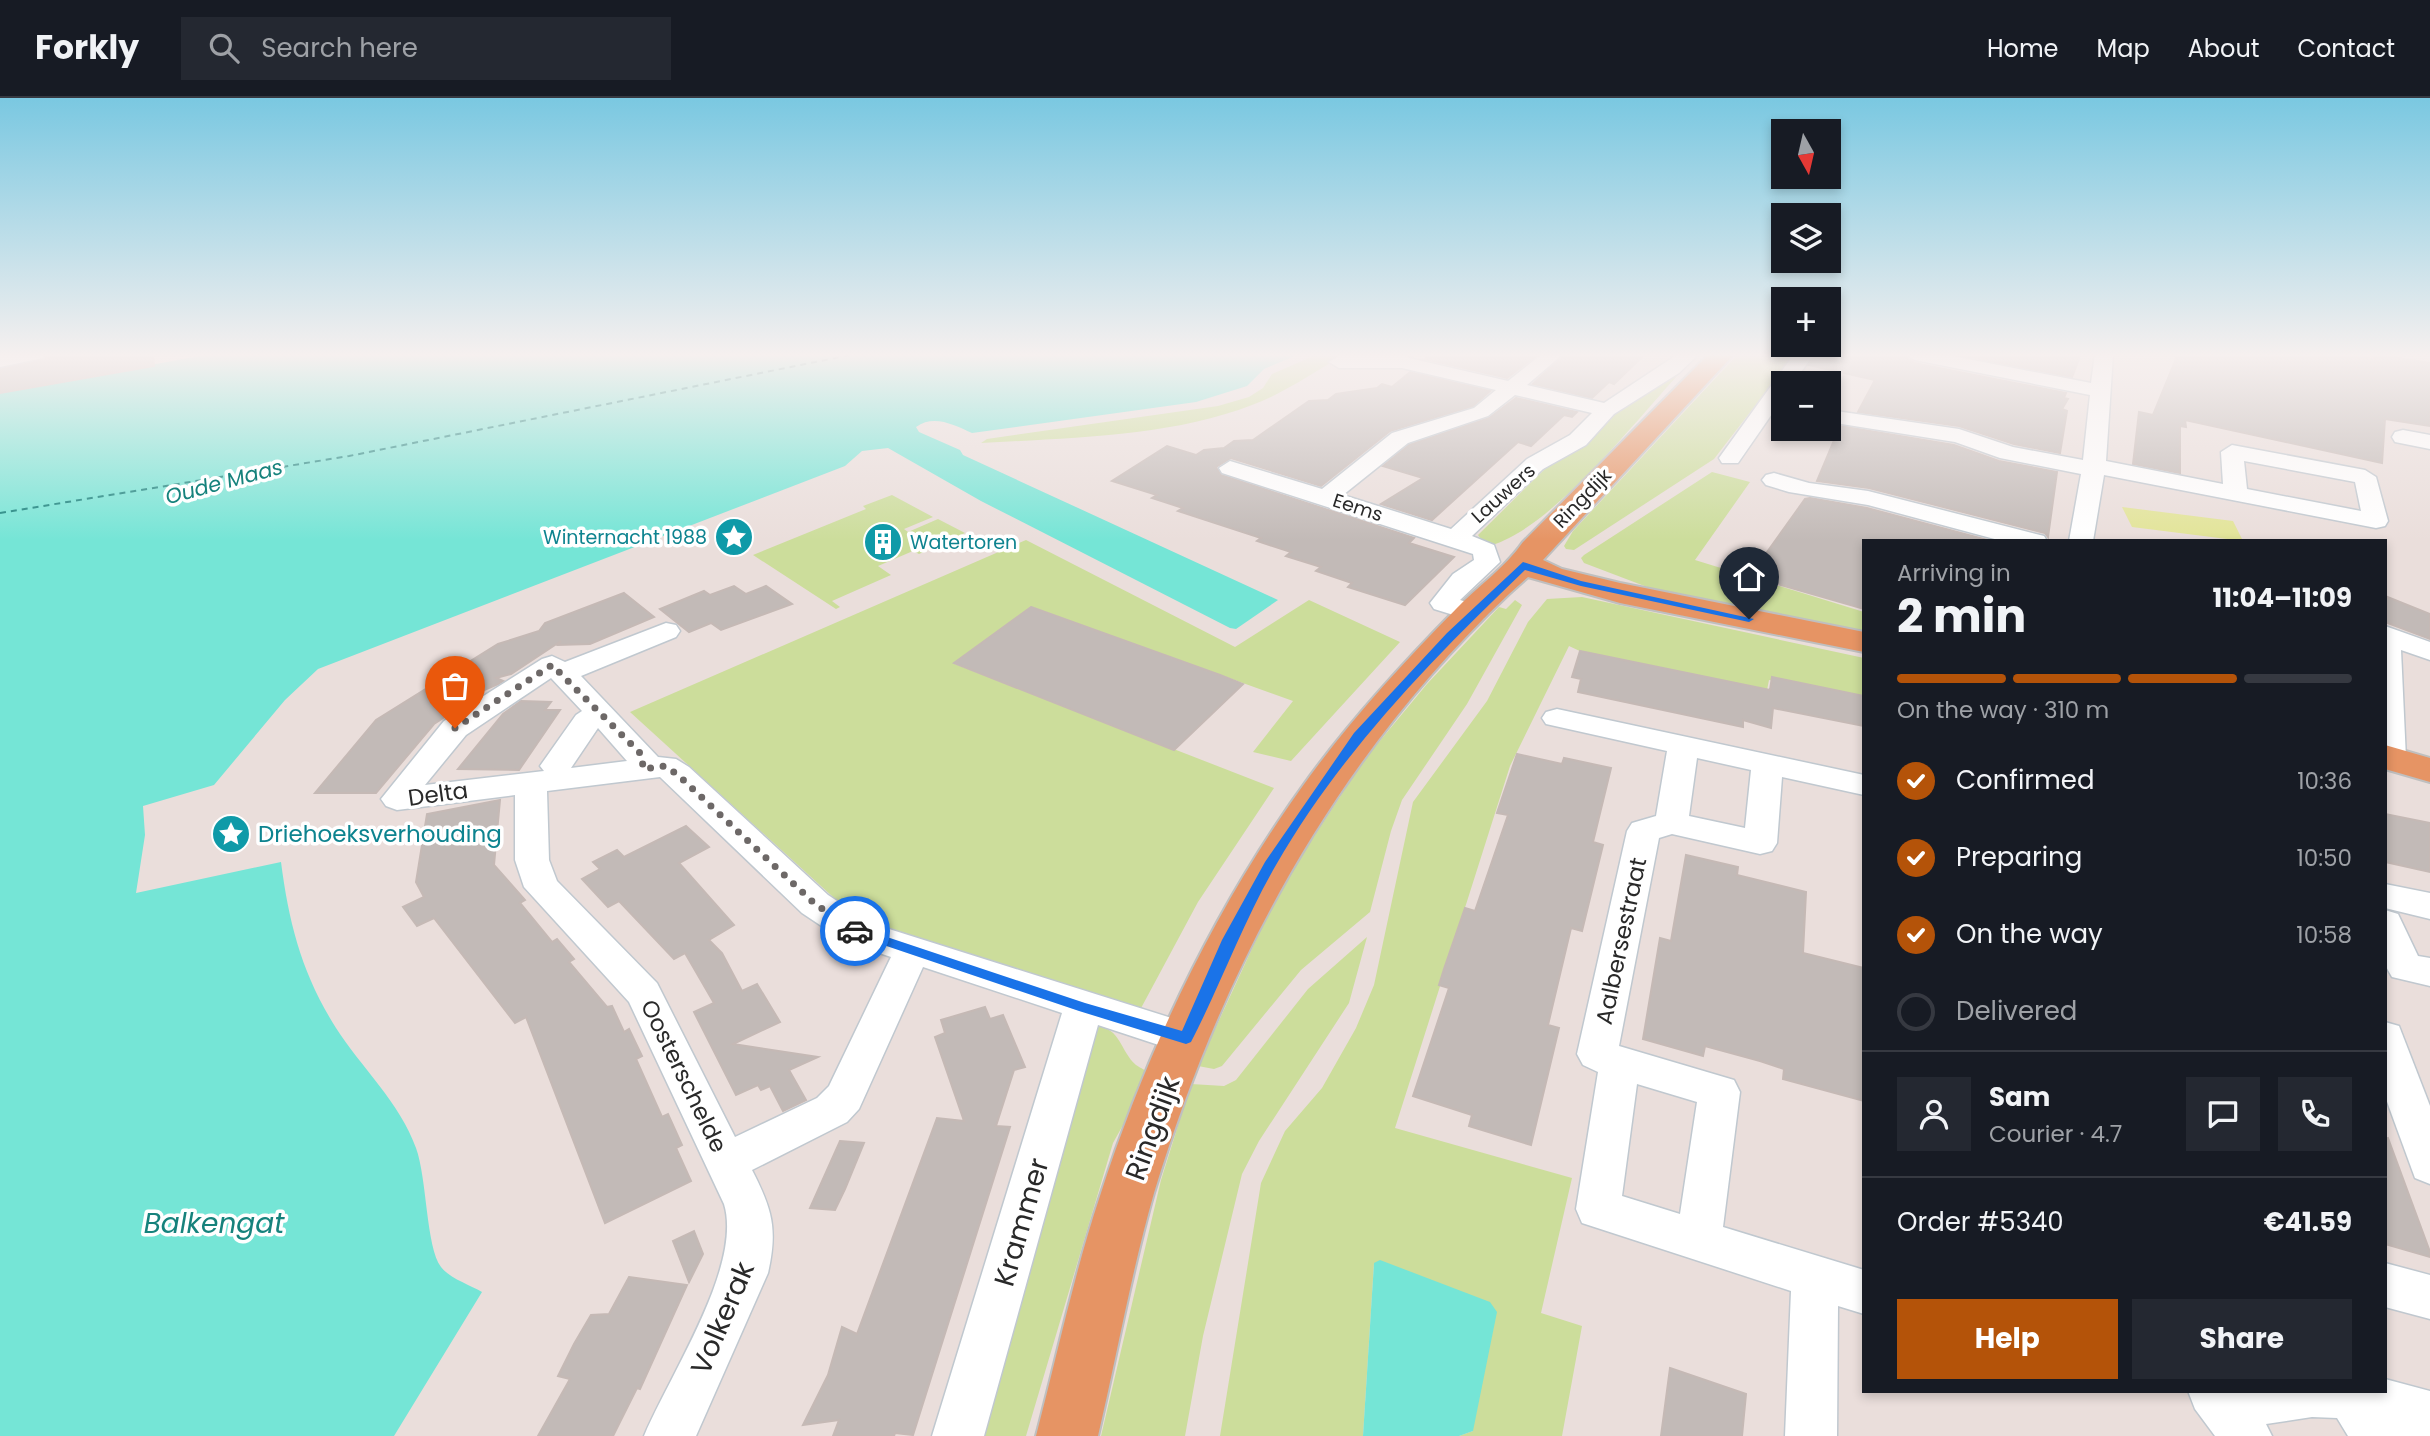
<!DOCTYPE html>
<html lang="en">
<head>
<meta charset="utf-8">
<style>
	:root { --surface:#171b24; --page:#242831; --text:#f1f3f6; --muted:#9ea1a6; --line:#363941; --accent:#b45309 }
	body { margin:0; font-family:Poppins,sans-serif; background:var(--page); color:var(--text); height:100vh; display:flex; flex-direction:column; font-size:26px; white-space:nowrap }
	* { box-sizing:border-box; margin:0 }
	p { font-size:23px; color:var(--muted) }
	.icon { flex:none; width:38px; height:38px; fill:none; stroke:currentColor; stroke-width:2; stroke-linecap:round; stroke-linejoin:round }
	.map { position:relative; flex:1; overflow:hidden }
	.side { position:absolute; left:1862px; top:441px; width:525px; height:854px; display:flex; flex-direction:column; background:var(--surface); border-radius:0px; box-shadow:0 4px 10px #0003 }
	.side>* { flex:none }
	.needle { width:46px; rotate:172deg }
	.tools { position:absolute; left:1771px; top:21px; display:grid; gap:14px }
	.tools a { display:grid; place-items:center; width:70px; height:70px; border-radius:0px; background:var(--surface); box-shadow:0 4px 10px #0003; font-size:35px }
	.pin { position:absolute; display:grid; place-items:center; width:60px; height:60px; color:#fff; margin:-72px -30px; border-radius:50% 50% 50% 0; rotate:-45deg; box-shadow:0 0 7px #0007 }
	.pin .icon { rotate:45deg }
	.courier { position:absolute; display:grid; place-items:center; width:70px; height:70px; margin:-35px; border:5px solid #1a73e8; border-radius:50%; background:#fff; color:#222; box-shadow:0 2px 9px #0007 }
	.headline em { font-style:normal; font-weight:700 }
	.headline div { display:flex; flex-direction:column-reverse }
	.headline { display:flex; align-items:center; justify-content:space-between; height:119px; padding:0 35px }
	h1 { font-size:46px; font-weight:700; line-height:52px }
	.bar { display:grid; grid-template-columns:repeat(4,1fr); gap:10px 7px; align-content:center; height:84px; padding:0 35px }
	.bar i { height:9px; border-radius:5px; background:var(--line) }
	.bar .selected { background:var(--accent) }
	.bar p { grid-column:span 4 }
	.line { display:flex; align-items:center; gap:18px; padding:0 35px; border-top:2px solid var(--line) }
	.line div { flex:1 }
	.round { display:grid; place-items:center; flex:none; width:74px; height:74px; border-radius:0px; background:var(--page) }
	ol { padding:0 35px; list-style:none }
	li { display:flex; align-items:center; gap:21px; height:77px }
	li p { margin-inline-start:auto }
	li .icon { padding:7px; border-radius:50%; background:var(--accent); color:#fff; stroke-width:4 }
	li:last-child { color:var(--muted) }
	li i { width:38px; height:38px; border:4px solid var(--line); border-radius:50% }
	.cta { display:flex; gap:14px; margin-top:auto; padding:14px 35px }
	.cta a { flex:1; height:80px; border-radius:0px; background:var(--accent); color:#fff; font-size:28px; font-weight:700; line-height:80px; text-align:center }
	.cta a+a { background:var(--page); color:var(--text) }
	header { display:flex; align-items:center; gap:42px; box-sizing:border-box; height:98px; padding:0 35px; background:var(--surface); border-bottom:2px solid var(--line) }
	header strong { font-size:33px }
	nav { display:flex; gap:38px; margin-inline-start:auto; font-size:24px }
	.search { width:490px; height:63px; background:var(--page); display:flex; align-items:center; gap:18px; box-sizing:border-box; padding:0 24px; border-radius:0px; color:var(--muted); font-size:26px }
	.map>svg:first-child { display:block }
	.green { fill:#ccdd9b }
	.pitch { fill:#e2e498 }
	.water { fill:#75e5d6 }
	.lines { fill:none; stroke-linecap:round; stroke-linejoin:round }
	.ferry { stroke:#16827c; stroke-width:2; stroke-dasharray:6 5; stroke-linecap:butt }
	.building { fill:#c2bab7; stroke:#c5b9b5; stroke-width:2 }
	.minor-casing { stroke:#c0c8cf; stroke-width:3 }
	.major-casing { stroke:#bfbfbf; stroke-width:4 }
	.minor { fill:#fff; fill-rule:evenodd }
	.major { fill:#e69464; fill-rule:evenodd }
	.route { fill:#1a73e8 }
	.done { stroke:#6d6867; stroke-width:7; stroke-dasharray:0 12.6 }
	.labels { text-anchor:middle; stroke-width:7; stroke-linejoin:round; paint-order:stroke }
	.far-street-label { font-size:19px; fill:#292929; stroke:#fff }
	.far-culture-label { font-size:19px; fill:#0d838f; stroke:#fff; text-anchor:end }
	.far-water-label { font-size:21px; font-style:italic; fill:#16827c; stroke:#fff }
	.street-label { font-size:23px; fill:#292929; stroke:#fff }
	.culture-label { font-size:23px; fill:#0d838f; stroke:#fff; text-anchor:start }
	.near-street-label { font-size:28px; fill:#292929; stroke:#fff }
	.near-water-label { font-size:28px; font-style:italic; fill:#16827c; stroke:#fff }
</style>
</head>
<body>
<header>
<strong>Forkly</strong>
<div class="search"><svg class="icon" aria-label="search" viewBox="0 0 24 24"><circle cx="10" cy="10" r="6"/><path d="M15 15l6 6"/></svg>Search here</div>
<nav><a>Home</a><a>Map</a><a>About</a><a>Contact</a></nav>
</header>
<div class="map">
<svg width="2430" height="1338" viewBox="0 0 2430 1338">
	<rect width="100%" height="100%" fill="#eadedb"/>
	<g class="green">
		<path d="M 1318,256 L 1346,256 C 1315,273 1285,295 1252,307 C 1170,339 1067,340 981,345 L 987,341 L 1218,308 L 1249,299 L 1263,290 L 1272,276 Z"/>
		<polygon points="1738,256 1795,256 1714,361 1574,452 1566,451 1564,448 1573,433"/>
		<path d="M 1677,278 C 1634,325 1551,430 1492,447 L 1483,444 L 1478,437 L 1555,361 L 1574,354 L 1618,312 Z"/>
		<polygon points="1712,374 1750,384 1695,462 1864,514 1864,534 1655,492 1584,465 1581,460 1584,457"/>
		<polygon points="892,397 933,419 904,431 908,434 938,421 965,435 919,456 913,453 878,468 891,477 832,503 840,509 836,511 753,457 866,411 863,408"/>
		<polygon points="1026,442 1235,549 1309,502 1400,544 1291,663 1253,654 1293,603 1032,509 955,566 1274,690 1198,804 1140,912 856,820 630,614"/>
		<polygon points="1582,499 1864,560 1864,599 1769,582 1767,592 1584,555 1569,548 1510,668 1395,1030 1572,1080 1541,1215 1582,1228 1562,1338 1459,1338 1473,1333 1374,1165 1363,1338 1220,1338 1261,1085 1285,1033 1322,990 1356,930 1374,887 1413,704 1487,603 1528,524 1547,501"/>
		<polygon points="1515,502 1522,507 1467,606 1402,702 1391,733 1370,814 1301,872 1222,968 1214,971 1198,968 1279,792 1364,662 1427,586 1499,509 1506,511"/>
		<polygon points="1367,839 1349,905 1259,1043 1242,1076 1203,1238 1185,1338 1101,1338 1161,1082 1191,986 1224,988 1236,982 1308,891"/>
		<path d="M 1096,928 C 1121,930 1120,953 1136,967 C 1140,970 1147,973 1152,975 L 1113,1045 L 1026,1338 L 980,1338 Z"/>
	</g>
	<polygon class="pitch" points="2122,409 2233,423 2243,443 2132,429"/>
	<g class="water">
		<path d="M 210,256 L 1299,256 L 1264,271 L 1247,288 L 1196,304 L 972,335 C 954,327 934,316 916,329 L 919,334 L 960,352 L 963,357 L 1278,502 L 1236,531 L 1230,530 L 981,403 L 888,350 L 862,353 L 845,368 L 318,571 L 285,602 L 214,687 L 143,708 L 145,737 L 136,795 L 281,764 C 289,826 302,876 336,930 C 361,969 400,1005 416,1050 C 427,1080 426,1149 441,1169 C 449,1180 470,1187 482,1194 L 394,1338 L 0,1338 L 0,295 Z"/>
		<polygon points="1380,1162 1490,1204 1497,1214 1473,1333 1459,1338 1363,1338 1374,1165"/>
	</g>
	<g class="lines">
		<polyline class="ferry" points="0,415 349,358 855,256"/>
	</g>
	<g class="building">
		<polygon points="65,256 153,256 154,268 0,295 0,271"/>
		<polygon points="1432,256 1538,256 1507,280 1425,261"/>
		<polygon points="1565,256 1645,256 1614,286 1609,284 1592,300 1533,286"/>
		<polygon points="1817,256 1903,256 1914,265 2066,295 2064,300 2068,301 2062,311 2067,313 2060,355 2014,346 1959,328 1858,314 1875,282 1809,267"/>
		<polygon points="1953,256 2081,256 2072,279"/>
		<polygon points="2178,256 2343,256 2374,261 2373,256 2430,265 2430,328 2385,321 2382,365 2185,322 2186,329 2180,328 2180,375 2133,366 2139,314 2153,317"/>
		<polygon points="1410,274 1490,293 1473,308 1390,333 1321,388 1231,360 1216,369 1221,377 1414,440 1409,445 1454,459 1405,507 1348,489 1352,485 1316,473 1321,469 1286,458 1291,454 1257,443 1261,440 1178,413 1183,410 1152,400 1157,397 1112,383 1167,348 1196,357 1204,352 1224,350 1234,343 1253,342 1309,303 1328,302 1336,296 1377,290 1382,286 1392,289"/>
		<polygon points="1516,300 1577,314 1572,319 1564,317 1531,348 1518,344 1432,422 1381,406 1423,380 1383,368 1409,347 1489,320"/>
		<polygon points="1840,328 1954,347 1999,363 2057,374 2048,439 2045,435 1869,390 1817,383"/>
		<polygon points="1810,400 1867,410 1991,443 1864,443 1864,511 1750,478 1805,401"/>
		<polygon points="734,488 746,496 766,488 792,506 721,532 711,525 689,534 660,511 704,493 710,497"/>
		<polygon points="624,495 654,519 590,546 558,547 561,543 511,576 496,580 503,583 498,586 461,602 471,602 434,626 376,695 315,695 376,622 498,546 539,533 545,525"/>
		<polygon points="2385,498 2430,516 2430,541 2385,524"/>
		<polygon points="1031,509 1220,577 1243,586 1174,652 954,565"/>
		<polygon points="1580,553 1770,592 1772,579 1864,598 1864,628 1773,610 1771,630 1743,622 1743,629 1578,594 1581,581 1572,579"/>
		<polygon points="521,603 551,604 545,612 560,612 519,672 458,671 503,616"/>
		<polygon points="1517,656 1562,666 1564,660 1611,670 1593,744 1603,747 1582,833 1571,830 1548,927 1559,930 1531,1047 1469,1028 1472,1017 1413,998 1449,890 1439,887 1444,871 1465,810 1475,813 1508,717 1497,715"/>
		<polygon points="500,702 494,767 525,802 520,805 552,844 557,841 574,861 569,864 607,909 612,908 624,934 629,931 642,958 636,961 662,1019 668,1016 682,1047 676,1050 691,1083 605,1125 526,919 515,925 434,820 417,828 403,809 424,799 416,784 427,716"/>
		<polygon points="2385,716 2430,725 2430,774 2385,764"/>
		<polygon points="686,728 709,749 679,765 734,827 709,842 722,855 742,893 757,886 780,924 733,946 818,959 789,972 806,1002 783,1013 770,988 761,992 758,987 736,997 694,914 714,905 685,855 674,861 619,803 608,809 582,781 600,771 593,764 617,752 624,759"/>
		<polygon points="1686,757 1738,769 1737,777 1806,794 1803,855 1864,870 1864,1003 1783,981 1784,971 1760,963 1705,948 1703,958 1643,941 1660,840 1671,843"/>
		<polygon points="985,909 990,921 1003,917 1025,969 1014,972 996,1028 1010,1029 913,1337 895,1335 894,1338 833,1338 839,1322 803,1327 828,1277 842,1229 857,1236 937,1020 964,1023 935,939 945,935 941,922"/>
		<polygon points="2388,1040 2430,1154 2430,1159 2385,1146 2385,1041"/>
		<polygon points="840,1043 864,1045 845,1091 835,1112 810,1110"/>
		<polygon points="694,1133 703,1156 689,1184 673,1143"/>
		<polygon points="629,1179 687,1187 640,1291 637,1290 613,1338 538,1338 570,1281 558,1278 574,1246 591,1217 609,1216"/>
		<polygon points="1670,1270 1746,1296 1742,1338 1661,1338"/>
	</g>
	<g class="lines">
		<defs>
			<g id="minor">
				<polygon points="8,256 46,256 43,260 0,269 0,257"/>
				<path d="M 1384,256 L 1404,256 L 1409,260 L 1508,283 L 1542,256 L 1563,256 L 1527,287 L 1604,305 L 1678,256 L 1699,256 L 1679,275 L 1614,316 L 1586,347 L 1543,371 L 1472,438 L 1494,447 L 1500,464 L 1460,502 L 1483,509 L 1486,515 L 1483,521 L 1473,523 L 1434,511 L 1430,505 L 1453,476 L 1474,462 L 1473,456 L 1222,375 L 1219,370 L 1230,363 L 1322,391 L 1392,335 L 1474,310 L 1496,292 L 1402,270 L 1339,270 L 1329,264 L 1339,258 L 1385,258 ZM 1515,297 L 1592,315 L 1570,337 L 1527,361 L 1451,431 L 1343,397 L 1408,345 L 1488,318 Z"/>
				<polygon points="1794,256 1814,256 1793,285 1783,285 1783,300 1738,365 1722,365 1719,360"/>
				<path d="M 1905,256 L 1942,256 L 2091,285 L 2095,256 L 2113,256 L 2106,363 L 2223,386 L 2221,354 L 2232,347 L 2365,372 L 2376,379 L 2388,423 L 2385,428 L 2376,430 L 2104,377 L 2093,443 L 2069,443 L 2081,376 L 2000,360 L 1955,344 L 1829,324 L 1829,312 L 1959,331 L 2013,349 L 2083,362 L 2090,297 L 1915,262 ZM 2244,363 L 2355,384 L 2361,413 L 2247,391 Z"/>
				<polygon points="2403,332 2430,337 2430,351 2395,344 2392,339 2395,334"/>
				<polygon points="1774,375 1809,385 1868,393 2044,438 2047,443 2002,443 1868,407 1789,394 1766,387 1762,382 1766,377"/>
				<path d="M 666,525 L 676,527 L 680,533 L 676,539 L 581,578 L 658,659 L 676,661 L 689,669 L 828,797 L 870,825 L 1200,929 L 1206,940 L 1200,951 L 1186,956 L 1098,927 L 984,1338 L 932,1338 L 1062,915 L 923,869 L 859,1011 L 847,1024 L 752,1072 C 772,1111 778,1131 768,1175 L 696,1338 L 644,1338 C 669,1278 743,1168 724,1106 L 629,904 L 524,789 L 515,762 L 515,697 L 397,712 L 386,708 L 381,701 L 444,623 L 542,561 L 552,558 L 565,564 ZM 551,580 L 582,613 L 576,617 L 540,668 L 544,673 L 425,687 L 466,637 ZM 598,630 L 627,663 L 571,670 ZM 660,679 L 802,815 L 844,843 L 891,859 L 829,988 L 817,1000 L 735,1039 L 657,885 L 557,783 L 549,762 L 547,693 Z"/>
				<polygon points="2385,528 2430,544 2430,562 2401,552 2406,661 2401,668 2385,670"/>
				<path d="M 1557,611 L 1864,677 L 1864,697 L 1782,679 L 1777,745 L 1772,753 L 1760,756 L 1672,736 L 1659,740 L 1619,948 L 1734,982 L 1740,994 L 1723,1129 L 1864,1172 L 1864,1216 L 1838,1208 L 1837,1338 L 1785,1338 L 1791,1193 L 1582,1125 L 1576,1111 L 1598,974 L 1583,967 L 1577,956 L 1627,733 L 1632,725 L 1656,718 L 1667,653 L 1546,626 L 1542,620 L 1546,614 ZM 1697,660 L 1751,672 L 1745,730 L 1689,718 ZM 1637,986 L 1697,1004 L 1680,1116 L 1622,1098 Z"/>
				<polygon points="2385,786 2430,795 2430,821 2385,810"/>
				<polygon points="2385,812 2398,816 2418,858 2430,860 2430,888 2392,879 2385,867"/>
				<polygon points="2385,924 2399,928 2430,1008 2430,1086 2415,1080 2385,998"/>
				<polygon points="2385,1165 2430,1177 2430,1221 2385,1209"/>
				<polygon points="2385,1281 2430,1293 2430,1338 2348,1338 2337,1320 2312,1319 2266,1326 2272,1338 2215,1338 2195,1311 2188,1293 2385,1293"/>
			</g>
			<g id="major">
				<path d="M 1709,256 L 1734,256 L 1543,462 L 1562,471 L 1620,485 L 1864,534 L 1864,554 L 1620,505 L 1528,479 L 1509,496 C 1335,660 1223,868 1154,1095 C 1131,1175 1117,1257 1098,1338 L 1036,1338 C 1057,1258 1074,1176 1100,1098 C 1148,949 1217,805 1310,678 C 1354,618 1404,564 1456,511 C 1478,488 1505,470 1523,444 Z"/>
				<polygon points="2385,647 2430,660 2430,684 2385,671"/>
			</g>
		</defs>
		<use href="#minor" class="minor-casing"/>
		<use href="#major" class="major-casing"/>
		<use href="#minor" class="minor"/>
		<use href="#major" class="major"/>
	</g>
	<linearGradient id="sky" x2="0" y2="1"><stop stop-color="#7ac8e1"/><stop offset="0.58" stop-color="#f6f0ef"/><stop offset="1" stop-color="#f6f0ef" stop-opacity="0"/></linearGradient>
	<rect width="2430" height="443" fill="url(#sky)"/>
	<path class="route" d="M 1523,464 L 1581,483 L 1754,521 L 1749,524 L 1581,488 L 1525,472 C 1431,562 1341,654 1276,767 C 1243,824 1221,886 1191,944 L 1186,946 L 1079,913 L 851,836 L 849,833 L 855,828 L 860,830 L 1085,905 L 1182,933 L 1222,842 L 1265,764 L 1354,635 L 1447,535 Z"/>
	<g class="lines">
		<polyline class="done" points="455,630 552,567 642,657 643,671 665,668 678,677 815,806 855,833"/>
	</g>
	<defs>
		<symbol id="sight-disc" viewBox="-11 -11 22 22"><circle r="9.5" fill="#0f9aa8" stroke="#fff"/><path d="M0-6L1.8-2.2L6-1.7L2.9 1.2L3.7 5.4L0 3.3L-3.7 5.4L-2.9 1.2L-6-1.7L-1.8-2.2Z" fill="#fff"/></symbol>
		<symbol id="building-disc" viewBox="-11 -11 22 22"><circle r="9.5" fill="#0f9aa8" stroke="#fff"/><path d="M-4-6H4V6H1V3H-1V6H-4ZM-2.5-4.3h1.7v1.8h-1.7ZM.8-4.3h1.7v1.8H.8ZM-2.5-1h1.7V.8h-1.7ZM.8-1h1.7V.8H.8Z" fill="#fff"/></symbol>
	</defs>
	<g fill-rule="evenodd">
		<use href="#sight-disc" x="712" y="417" width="44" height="44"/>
		<use href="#building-disc" x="861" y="422" width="44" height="44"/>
		<use href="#sight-disc" x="209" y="714" width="44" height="44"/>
	</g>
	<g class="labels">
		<g class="far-street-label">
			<text transform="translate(1503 395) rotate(-42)" y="7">Lauwers</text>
			<text transform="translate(1582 400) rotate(-46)" y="7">Ringdijk</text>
			<text transform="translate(1358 409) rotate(18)" y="7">Eems</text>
		</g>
		<g class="far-culture-label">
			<text x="707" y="446">Winternacht 1988</text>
			<text x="910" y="451" text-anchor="start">Watertoren</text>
		</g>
		<g class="far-water-label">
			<text transform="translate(224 384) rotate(-15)" y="7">Oude Maas</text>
		</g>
		<g class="street-label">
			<text transform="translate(438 696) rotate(-8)" y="8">Delta</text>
			<text transform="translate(1621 843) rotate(-78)" y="8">Aalbersestraat</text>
			<text transform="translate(684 978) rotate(64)" y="8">Oosterschelde</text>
		</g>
		<g class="culture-label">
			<text x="258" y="744">Driehoeksverhouding</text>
		</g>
		<g class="near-street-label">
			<text transform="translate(1152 1030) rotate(-70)" y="10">Ringdijk</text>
			<text transform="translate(1021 1124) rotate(-74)" y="10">Krammer</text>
			<text transform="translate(722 1220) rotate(-67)" y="10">Volkerak</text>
		</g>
		<g class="near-water-label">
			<text x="214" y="1135">Balkengat</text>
		</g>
	</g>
</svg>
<div class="tools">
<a><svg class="needle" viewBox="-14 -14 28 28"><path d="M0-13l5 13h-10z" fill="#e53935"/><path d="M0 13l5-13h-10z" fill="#9ea1a6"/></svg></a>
<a><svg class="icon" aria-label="layers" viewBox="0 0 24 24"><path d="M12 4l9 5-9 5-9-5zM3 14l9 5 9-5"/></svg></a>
<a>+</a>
<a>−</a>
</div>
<div class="pin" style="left:455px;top:630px;background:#ea580c"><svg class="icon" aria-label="bag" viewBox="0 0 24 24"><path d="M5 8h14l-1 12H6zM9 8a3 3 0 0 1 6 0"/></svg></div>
<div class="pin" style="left:1749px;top:521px;background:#1f2937"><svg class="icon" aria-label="home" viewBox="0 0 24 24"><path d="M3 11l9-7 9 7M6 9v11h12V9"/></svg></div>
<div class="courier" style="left:855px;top:833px"><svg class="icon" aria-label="car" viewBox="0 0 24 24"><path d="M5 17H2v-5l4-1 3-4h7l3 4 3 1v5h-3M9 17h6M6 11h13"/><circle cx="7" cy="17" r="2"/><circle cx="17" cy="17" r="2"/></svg></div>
<section class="side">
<div class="headline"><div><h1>2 min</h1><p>Arriving in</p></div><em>11:04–11:09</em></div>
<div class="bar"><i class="selected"></i><i class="selected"></i><i class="selected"></i><i></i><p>On the way · 310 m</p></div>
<ol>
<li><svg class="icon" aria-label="check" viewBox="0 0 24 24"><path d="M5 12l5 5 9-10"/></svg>Confirmed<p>10:36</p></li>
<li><svg class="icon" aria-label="check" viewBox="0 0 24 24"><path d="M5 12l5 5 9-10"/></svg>Preparing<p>10:50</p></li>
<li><svg class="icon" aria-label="check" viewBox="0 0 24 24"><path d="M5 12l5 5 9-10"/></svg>On the way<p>10:58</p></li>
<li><i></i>Delivered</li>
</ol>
<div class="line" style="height:126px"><a class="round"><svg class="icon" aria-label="person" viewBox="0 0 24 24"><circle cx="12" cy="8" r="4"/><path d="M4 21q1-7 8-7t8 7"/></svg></a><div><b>Sam</b><p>Courier · 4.7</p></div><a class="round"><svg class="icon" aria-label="chat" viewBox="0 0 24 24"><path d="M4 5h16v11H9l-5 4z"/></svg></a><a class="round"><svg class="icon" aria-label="phone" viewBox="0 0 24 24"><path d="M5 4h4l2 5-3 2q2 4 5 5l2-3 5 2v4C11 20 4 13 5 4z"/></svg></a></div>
<div class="line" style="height:91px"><div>Order #5340</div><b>€41.59</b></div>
<div class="cta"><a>Help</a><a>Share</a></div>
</section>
</div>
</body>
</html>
